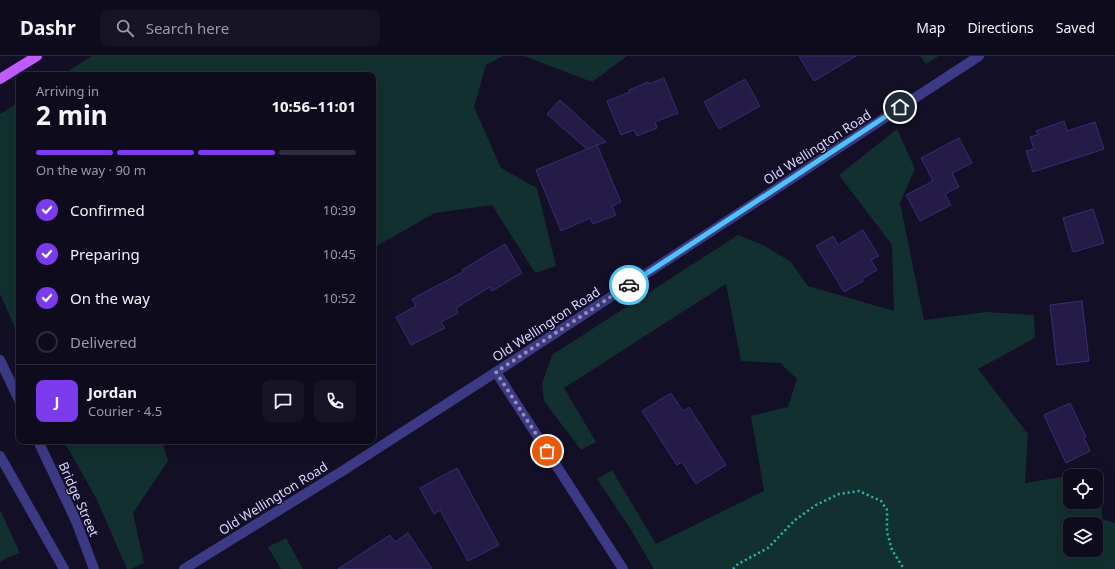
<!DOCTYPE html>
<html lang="en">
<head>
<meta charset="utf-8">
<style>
	:root { --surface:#0e0b1c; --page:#171425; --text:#f1f3f6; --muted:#9b9ba3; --line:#2e2b3b; --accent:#7c3aed }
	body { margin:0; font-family:"Noto Sans",sans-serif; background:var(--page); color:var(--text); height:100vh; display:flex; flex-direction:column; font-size:15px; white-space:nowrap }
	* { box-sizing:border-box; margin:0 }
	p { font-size:13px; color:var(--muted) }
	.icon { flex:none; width:22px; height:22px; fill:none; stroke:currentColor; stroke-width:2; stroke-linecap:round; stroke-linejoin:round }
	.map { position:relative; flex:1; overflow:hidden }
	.side { position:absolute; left:16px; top:16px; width:360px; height:372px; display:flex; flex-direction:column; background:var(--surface); border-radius:8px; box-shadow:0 4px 16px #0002,0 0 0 1px var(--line) }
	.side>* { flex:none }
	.fabs { position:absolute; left:1063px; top:413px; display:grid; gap:8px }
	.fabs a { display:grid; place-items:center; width:40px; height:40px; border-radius:8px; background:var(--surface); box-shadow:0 4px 16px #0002,0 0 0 1px var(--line); font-size:20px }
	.pin { position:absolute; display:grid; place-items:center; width:34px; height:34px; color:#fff; margin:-17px; border:2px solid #fff; border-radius:50%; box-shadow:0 1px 4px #0007 }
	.courier { position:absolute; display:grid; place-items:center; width:40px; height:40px; margin:-20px; border:3px solid #4fc3f7; border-radius:50%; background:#fff; color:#222; box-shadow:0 1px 5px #0007 }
	.headline em { font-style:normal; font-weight:700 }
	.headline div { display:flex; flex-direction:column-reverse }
	.headline { display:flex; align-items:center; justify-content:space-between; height:68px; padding:0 20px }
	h1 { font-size:26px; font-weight:700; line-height:30px }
	.bar { display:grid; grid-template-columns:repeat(4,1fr); gap:6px 4px; align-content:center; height:48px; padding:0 20px }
	.bar i { height:5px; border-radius:3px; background:var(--line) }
	.bar .active { background:var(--accent) }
	.bar p { grid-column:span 4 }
	.line { display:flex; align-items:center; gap:10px; padding:0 20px; border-top:1px solid var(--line) }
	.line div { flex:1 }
	.round { display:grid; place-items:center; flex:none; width:42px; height:42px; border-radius:8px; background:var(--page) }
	ol { padding:0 20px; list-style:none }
	li { display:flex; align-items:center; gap:12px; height:44px }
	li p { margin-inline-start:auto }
	li .icon { padding:4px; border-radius:50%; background:var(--accent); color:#fff; stroke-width:4 }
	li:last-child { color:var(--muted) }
	li i { width:22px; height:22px; border:2px solid var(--line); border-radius:50% }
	header { display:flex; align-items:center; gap:24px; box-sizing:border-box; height:56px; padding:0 20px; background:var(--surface); border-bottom:1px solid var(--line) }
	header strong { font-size:19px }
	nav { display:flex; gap:22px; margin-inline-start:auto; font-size:14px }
	.search { width:280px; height:36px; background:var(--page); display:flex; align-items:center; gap:10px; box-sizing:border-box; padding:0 14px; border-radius:8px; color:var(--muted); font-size:15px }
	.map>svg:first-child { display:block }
	.green { fill:#12302f; fill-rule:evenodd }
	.building { fill:#241b47; stroke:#3b2d73 }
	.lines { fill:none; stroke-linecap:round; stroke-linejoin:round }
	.path { stroke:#2fb8b0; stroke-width:2.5; stroke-dasharray:2 3; stroke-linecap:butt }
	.minor { stroke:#3d3a85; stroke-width:10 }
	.major { stroke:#c25bff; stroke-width:10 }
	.done { stroke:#948fb3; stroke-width:4; stroke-dasharray:0 7.2 }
	.route { stroke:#4fc3f7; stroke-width:5 }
	.labels { text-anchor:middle; stroke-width:3; stroke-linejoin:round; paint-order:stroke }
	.street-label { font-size:13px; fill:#d9d4ff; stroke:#130f26 }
</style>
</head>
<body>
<header>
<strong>Dashr</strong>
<div class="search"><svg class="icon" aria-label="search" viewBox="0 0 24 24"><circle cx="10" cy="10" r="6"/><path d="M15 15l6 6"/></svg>Search here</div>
<nav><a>Map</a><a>Directions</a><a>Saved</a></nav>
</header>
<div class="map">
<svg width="1115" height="513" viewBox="0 0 1115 513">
	<rect width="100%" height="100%" fill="#130f26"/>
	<g class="green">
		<polygon points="92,0 503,0 486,9 474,51 501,112 537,132 556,210 535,217 492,149 435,157 373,192 373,19 340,19 339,17 337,19 62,19"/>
		<polygon points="524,0 627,0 592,26"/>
		<polygon points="920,0 939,0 926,8"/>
		<polygon points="19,46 19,280 0,238 0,58"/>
		<path d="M 897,73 L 915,113 L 900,147 L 924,264 L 986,256 L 1034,259 L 1035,282 L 978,313 L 1028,378 L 1025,427 L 1085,417 L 1089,420 L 1070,420 L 1070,446 L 1096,446 L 1096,425 L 1101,429 L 1102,463 L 1115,467 L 1115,513 L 654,513 L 628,469 L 597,423 L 612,414 L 656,488 L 764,435 L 751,360 L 788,351 L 797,323 L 780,307 L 741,305 L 726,228 L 564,332 L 596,386 L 581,394 L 544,345 L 542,328 L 552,299 L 738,179 L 763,189 L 790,205 L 808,230 L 894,255 L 892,189 L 839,119 ZM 1070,468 L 1096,468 L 1096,494 L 1070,494 Z"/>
		<polygon points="64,385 162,385 168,405 133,457 144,507 131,513 127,513 97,444"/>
		<polygon points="0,454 20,497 6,502 0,506"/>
		<polygon points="286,482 303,513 281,513 268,491"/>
	</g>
	<g class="building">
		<polygon points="799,0 856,0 814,25"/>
		<polygon points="664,22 678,57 655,66 657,72 637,80 634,74 621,79 607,45 630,36 629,34 648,26 649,28"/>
		<polygon points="745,23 760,50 719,73 704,46"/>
		<polygon points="560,44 606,86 587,93 547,58"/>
		<polygon points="1064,65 1067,75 1095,66 1104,93 1033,116 1026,95 1034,93 1030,81 1038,79 1036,75"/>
		<polygon points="959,82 972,107 952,117 959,131 945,138 951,149 920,165 906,139 933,125 921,102"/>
		<polygon points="597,89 621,146 612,150 616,159 593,168 590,162 561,175 536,114"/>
		<polygon points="1093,153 1104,187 1073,196 1063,162"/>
		<polygon points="863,174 879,200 871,204 877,214 862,223 863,225 844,236 816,190 833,180 838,189"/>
		<polygon points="505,188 522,217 492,235 490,231 456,252 458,257 441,266 445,272 411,289 396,261 416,250 412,243 463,216 462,214"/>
		<polygon points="1082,245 1089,305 1057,309 1050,249"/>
		<polygon points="671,337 683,355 689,351 726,409 696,428 682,406 677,409 642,355"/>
		<polygon points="1070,347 1086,381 1084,382 1090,395 1066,407 1044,359"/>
		<polygon points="457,412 499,489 468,505 440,454 434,458 420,432"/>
		<polygon points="408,477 432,513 338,513 390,479 395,486"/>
	</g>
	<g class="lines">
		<polyline class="path" points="733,513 738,508 768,492 795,464 816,449 839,438 859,435 881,445 887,454 887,476 892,494 904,513"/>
		<g class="minor">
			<polyline points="0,304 19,344"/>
			<polyline points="496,316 623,513"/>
			<polyline points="38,385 76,465 94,513"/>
			<polyline points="0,400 64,513"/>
			<polyline points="184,513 344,414 496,316 979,0"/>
		</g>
		<polyline class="major" points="0,23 37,0"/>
	</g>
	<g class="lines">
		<polyline class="done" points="547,395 496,316 629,229"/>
		<polyline class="route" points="629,229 900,51"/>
	</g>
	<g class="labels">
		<g class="street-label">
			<text transform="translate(817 91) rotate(-33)" y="5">Old Wellington Road</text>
			<text transform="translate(546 268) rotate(-33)" y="5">Old Wellington Road</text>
			<text transform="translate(273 442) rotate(-32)" y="5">Old Wellington Road</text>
			<text transform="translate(79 443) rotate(66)" y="5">Bridge Street</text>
		</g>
	</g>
</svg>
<div class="fabs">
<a><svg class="icon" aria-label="locate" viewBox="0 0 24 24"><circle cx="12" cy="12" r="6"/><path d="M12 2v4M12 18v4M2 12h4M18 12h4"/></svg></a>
<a><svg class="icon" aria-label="layers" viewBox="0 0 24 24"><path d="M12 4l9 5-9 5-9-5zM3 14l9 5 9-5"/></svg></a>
</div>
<div class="pin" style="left:547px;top:395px;background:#ea580c"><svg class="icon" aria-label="bag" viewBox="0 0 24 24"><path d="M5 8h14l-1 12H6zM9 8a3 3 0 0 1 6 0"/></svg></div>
<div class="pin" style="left:900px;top:51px;background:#1f2937"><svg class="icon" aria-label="home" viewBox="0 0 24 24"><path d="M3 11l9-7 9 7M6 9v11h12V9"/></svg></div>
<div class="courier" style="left:629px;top:229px"><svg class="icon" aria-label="car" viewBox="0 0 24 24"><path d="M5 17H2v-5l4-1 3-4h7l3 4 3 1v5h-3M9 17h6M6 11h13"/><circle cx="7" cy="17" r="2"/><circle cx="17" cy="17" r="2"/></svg></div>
<section class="side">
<div class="headline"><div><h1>2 min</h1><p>Arriving in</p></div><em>10:56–11:01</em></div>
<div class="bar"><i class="active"></i><i class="active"></i><i class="active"></i><i></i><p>On the way · 90 m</p></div>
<ol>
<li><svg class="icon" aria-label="check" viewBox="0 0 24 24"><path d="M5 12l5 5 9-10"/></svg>Confirmed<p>10:39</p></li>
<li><svg class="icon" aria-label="check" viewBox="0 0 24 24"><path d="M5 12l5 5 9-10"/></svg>Preparing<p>10:45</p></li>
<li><svg class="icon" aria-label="check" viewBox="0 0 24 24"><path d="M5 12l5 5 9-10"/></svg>On the way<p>10:52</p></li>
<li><i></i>Delivered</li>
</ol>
<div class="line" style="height:72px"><b class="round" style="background:var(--accent);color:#fff">J</b><div><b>Jordan</b><p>Courier · 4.5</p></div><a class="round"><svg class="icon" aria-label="chat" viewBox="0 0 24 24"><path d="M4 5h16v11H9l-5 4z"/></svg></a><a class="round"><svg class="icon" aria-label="phone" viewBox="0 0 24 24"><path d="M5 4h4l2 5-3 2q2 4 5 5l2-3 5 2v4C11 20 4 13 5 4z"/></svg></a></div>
</section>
</div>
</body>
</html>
